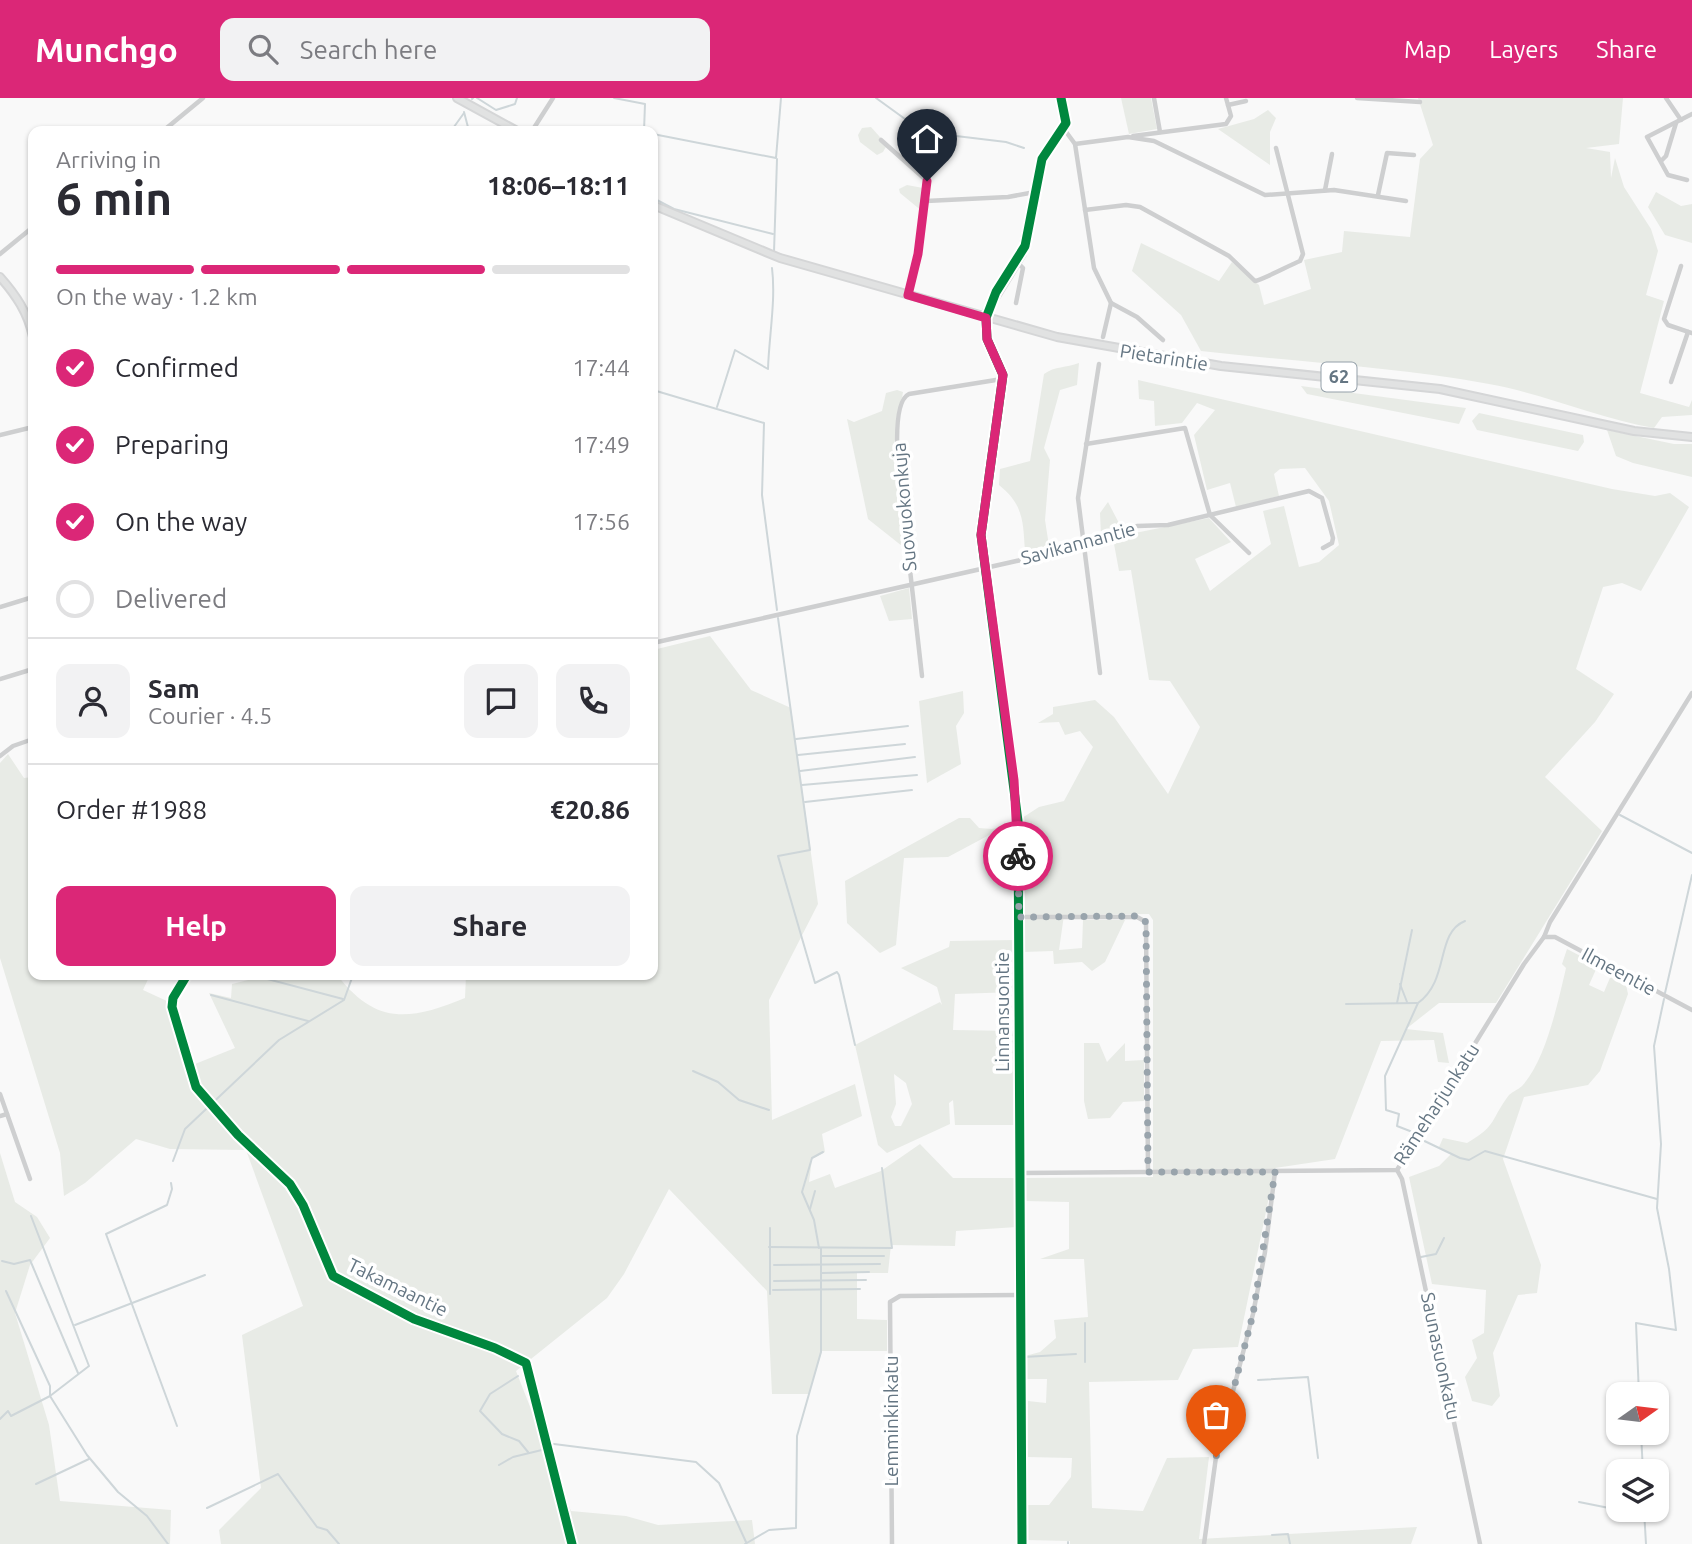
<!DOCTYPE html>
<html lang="en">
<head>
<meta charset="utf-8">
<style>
	:root { --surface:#fff; --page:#f2f2f3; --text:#2b2b33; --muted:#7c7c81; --line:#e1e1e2; --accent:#db2777 }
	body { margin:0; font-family:Ubuntu,sans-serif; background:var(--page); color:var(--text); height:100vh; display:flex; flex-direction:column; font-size:26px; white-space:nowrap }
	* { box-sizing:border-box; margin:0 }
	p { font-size:23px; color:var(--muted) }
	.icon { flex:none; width:38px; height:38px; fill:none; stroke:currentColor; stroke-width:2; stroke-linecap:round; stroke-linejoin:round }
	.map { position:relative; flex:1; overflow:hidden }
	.drawer { position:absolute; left:28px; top:28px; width:630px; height:854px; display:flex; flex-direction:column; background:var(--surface); border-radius:14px; box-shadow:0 2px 5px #0004 }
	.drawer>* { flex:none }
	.needle { width:46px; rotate:76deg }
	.buttons { position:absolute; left:1606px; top:1284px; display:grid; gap:14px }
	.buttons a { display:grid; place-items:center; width:63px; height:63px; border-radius:14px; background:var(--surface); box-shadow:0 2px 5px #0004; font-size:35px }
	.pin { position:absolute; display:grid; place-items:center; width:60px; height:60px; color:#fff; margin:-72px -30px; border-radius:50% 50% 50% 0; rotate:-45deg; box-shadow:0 0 7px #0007 }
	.pin .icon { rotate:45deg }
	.courier { position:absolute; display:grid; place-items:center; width:70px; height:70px; margin:-35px; border:5px solid #db2777; border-radius:50%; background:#fff; color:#222; box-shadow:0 2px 9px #0007 }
	.overview em { font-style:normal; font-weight:700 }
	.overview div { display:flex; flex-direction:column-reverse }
	.overview { display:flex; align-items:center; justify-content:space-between; height:119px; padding:0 28px }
	h1 { font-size:46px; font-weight:700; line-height:52px }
	.bar { display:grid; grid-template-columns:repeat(4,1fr); gap:10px 7px; align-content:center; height:84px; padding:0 28px }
	.bar i { height:9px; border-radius:5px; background:var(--line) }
	.bar .selected { background:var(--accent) }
	.bar p { grid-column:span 4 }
	.line { display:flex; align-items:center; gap:18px; padding:0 28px; border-top:2px solid var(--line) }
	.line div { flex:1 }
	.round { display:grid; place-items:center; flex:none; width:74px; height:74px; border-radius:14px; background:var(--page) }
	ol { padding:0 28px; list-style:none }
	li { display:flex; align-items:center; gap:21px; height:77px }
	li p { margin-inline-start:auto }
	li .icon { padding:7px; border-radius:50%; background:var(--accent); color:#fff; stroke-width:4 }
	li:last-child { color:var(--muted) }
	li i { width:38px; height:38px; border:4px solid var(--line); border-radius:50% }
	.action { display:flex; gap:14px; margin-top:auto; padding:14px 28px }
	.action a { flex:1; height:80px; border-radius:14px; background:var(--accent); color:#fff; font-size:28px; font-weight:700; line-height:80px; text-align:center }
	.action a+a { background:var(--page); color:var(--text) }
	header { display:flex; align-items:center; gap:42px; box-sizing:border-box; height:98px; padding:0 35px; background:var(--accent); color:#fff }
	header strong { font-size:33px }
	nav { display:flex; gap:38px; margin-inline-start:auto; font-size:24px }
	.search { width:490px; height:63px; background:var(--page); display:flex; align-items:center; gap:18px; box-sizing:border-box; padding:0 24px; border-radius:14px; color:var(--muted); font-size:26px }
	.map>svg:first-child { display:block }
	.green { fill:#e8ebe6; fill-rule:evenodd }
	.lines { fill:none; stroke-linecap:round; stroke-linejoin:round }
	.stream { stroke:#ced6d9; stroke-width:2 }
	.secondary-casing { stroke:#d5d6d7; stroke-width:10 }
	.primary-casing { stroke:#d5d6d7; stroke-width:10 }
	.street { stroke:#cecfd0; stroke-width:4.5 }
	.secondary { stroke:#e1e2e2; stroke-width:6 }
	.primary { stroke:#e1e2e2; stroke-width:6 }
	.cycleway-casing { stroke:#fff; stroke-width:13 }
	.cycleway { stroke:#00873e; stroke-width:9 }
	.done { stroke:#99a4ac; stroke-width:7; stroke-dasharray:0 12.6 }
	.route { stroke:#db2777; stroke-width:9 }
	.labels { text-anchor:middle; stroke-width:7; stroke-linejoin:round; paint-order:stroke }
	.shield { fill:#fff; stroke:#939fa8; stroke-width:2 }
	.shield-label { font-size:18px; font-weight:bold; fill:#657683 }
	.street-label { font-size:19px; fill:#657683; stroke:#fff }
</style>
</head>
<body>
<header>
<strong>Munchgo</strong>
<div class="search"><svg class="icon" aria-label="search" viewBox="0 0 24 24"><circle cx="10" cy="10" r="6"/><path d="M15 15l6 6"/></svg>Search here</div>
<nav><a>Map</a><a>Layers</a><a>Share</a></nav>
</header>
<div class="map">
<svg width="1692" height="1446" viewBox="0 0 1692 1446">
	<rect width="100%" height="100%" fill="#f9f9f9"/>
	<g class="green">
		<polygon points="1121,0 1151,0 1157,31 1129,36"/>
		<path d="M 1418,0 L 1623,0 L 1619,46 L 1586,50 L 1610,54 L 1611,80 L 1615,60 L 1624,89 L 1651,131 L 1658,153 L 1646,197 L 1664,203 L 1640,295 L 1689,309 L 1692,302 L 1692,317 L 1662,319 L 1654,330 C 1598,320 1545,296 1489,286 C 1394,269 1297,264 1201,253 L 1181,217 L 1132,173 L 1141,145 L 1219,183 L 1232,164 L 1259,187 L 1264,207 L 1311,191 L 1304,162 L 1342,154 L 1344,133 L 1410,139 L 1420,61 L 1433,47 Z"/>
		<polygon points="1268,12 1276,20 1270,34 1270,67 1218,31 1254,21"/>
		<polygon points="871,29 887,47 883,54 877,57 860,44 858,37 862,30"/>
		<polygon points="907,87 923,90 923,114 900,95 899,91"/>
		<polygon points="1656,94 1681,108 1692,106 1692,145 1665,137 1648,109"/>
		<path d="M 1079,265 L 1077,287 L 1060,292 L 1044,350 L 1050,362 L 1045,422 L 1049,448 L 1025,454 C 1023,424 1024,407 999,387 L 1000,371 L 1030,363 L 1044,276 C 1055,268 1066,270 1079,265 Z"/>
		<polygon points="1138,282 1612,391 1655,398 1670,395 1689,409 1641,493 1622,485 1603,489 1576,571 1614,596 1595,624 1545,679 1602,733 1496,905 1439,905 1406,931 1443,935 1449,965 1438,964 1434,942 1381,943 1335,1061 1275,1070 1238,1249 1193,1251 1178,1282 1089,1284 1092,1410 1143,1413 1167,1360 1209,1359 1199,1441 1417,1429 1411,1446 1070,1446 1070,1443 1026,1442 1026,1407 1049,1407 1071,1379 1072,1360 1027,1359 1028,1303 1046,1305 1047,1281 1027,1281 1025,1258 1040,1254 1056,1240 1054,1222 1088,1219 1084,1161 1040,1161 1069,1151 1069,1104 1024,1103 1025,1080 1153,1079 1153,822 1149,816 1064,817 1059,852 1082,850 1083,822 1125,822 1105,864 1092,873 1082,864 1054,866 1053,853 1023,854 1022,720 1039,709 1064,703 1093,649 1080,633 1065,637 1059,624 1038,625 1053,616 1053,609 1095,602 1114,619 1168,696 1200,629 1170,583 1149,582 1131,472 1119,473 1112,435 1101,438 1100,415 1108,404 1121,429 1135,435 1209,420 1231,444 1195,461 1210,493 1271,446 1263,413 1284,408 1299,469 1319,464 1339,447 1329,403 1305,370 1280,371 1274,376 1279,398 1236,409 1230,385 1207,392 1194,337 1215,312 1197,305 1182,325 1155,328 1154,303 1139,301"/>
		<polygon points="1301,288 1466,310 1459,326 1307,296"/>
		<polygon points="897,292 903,294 894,347 902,448 868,421 847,321 854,324 882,313 886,295"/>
		<polygon points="1479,315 1583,337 1584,344 1578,353 1477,332 1472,323"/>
		<polygon points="1607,332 1674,346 1692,346 1692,379 1633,365 1616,358"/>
		<polygon points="909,490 912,521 889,523 880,498"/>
		<path d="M 710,538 L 751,592 L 791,610 L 818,806 L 769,902 L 772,1022 L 855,986 L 862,1018 L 822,1036 L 825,1054 L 812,1061 L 809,1084 L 830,1076 L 835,1090 L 881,1073 L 920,1046 L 953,1080 L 1017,1080 L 1017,1129 L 956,1133 L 955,1148 L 891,1147 L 888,1175 L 857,1175 L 857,1221 L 887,1222 L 887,1253 L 822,1253 L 809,1296 L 772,1296 L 767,1193 L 669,1091 L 624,1176 L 607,1200 L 516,1273 L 571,1413 L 626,1418 L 658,1427 L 752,1422 L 755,1446 L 221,1446 L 219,1432 L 261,1390 L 242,1237 L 303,1208 L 246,1052 L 170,1051 L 136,1041 L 85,1085 L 64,1098 L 60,1055 L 0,860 L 0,665 L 8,656 L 24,680 L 33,679 L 33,877 L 150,877 L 143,892 L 169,904 L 190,968 L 235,950 L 209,895 L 231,900 L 232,886 L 268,877 L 337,877 C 376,927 409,923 465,900 L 466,877 L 653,877 L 653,849 L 656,850 L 653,817 L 653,552 Z"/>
		<polygon points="963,593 964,615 956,628 961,666 927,685 919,603"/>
		<polygon points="959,720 970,720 979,730 992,731 1008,727 948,759 904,760 896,847 880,855 847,825 845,783"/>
		<path d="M 1015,842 L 1016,894 L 955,896 L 953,932 L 1016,933 L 1016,1027 L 955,1027 L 953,1002 L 949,1005 L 950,1026 L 887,1055 L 878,1047 L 855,947 L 940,904 L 942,907 L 937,889 L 901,870 L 949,849 L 950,843 ZM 894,976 L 906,985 L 912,1006 L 901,1028 L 895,1028 L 891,1019 L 896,1006 Z"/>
		<path d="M 1567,851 L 1598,867 L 1589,887 L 1604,894 L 1612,875 L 1625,882 L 1628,896 L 1600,973 L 1588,987 L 1524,999 L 1503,1061 L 1541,1167 L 1537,1195 L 1518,1197 L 1493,1255 L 1500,1298 L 1492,1308 L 1472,1303 L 1465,1279 L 1477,1260 L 1472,1242 L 1484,1235 L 1486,1192 L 1432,1186 L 1409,1079 L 1439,1068 L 1451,1056 L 1439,1049 L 1443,1040 L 1467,1045 C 1498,1027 1490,1022 1509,997 C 1513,993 1518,992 1522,988 C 1546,962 1558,904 1566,870 L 1562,866 Z"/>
		<polygon points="1084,945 1099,945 1107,964 1125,945 1125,963 1144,962 1144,1003 1123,1004 1110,1020 1088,1021 1084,1003"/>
		<polygon points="0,1055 15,1104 37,1119 50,1140 30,1167 15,1215 49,1327 60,1403 171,1412 170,1446 0,1446"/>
	</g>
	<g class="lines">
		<g class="stream">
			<polyline points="477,0 496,12 515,6 517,0"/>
			<polyline points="614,0 645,6 644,33"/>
			<polyline points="876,0 923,34 1006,44 1024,50"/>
			<polyline points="472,1 473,0"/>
			<polyline points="464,14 469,33"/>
			<polyline points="451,33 464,15"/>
			<polyline points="653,36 776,60 781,0"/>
			<polyline points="653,100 674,111 773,136"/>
			<polyline points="774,154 777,61"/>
			<polyline points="653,292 764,325 762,397 777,512"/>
			<path d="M 717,309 L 735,252 L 768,271 C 769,238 776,202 772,170"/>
			<polyline points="778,520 810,752 778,758 815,885 837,874 839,877 855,947"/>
			<polyline points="796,641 908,628"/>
			<polyline points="798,657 905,646"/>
			<polyline points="800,673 915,659"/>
			<polyline points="802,687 917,677"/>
			<polyline points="805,704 912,692"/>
			<polyline points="1620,717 1692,755"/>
			<path d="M 1465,823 C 1435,835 1450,882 1418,905 L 1385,978 L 1386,1012 L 1399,1016 L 1397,1028 L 1415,1035 L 1414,1038 L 1460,1060 L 1469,1062 L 1485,1053 L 1657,1101"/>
			<polyline points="252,877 343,901"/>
			<polyline points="1400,886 1407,904"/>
			<polyline points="1665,895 1692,777"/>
			<polyline points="211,897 308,923"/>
			<polyline points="1397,905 1412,832"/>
			<polyline points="1346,906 1417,905"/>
			<polyline points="693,973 718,984 739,1002 769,1012"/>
			<polyline points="173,1063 185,1031 279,942 344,902 353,877"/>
			<polyline points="171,1085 172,1091 167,1107 106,1136 177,1328"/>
			<polyline points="810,1111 815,1093"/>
			<polyline points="770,1130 770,1196"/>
			<polyline points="769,1149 892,1150 882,1070"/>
			<polyline points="819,1150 814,1122 802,1094 812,1060 823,1054"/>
			<polyline points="822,1158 884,1158"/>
			<polyline points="1421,1159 1436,1156 1444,1140"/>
			<polyline points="2,1163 14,1166 30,1162 78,1275"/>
			<polyline points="774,1167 880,1166"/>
			<polyline points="822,1175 869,1174"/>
			<polyline points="774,1183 866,1182"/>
			<polyline points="773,1192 860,1191"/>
			<polyline points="6,1193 50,1288 50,1298 87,1357 118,1394 147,1418 168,1446"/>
			<polyline points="1085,1225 1085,1264"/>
			<polyline points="75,1227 205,1177"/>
			<polyline points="1024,1259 1076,1256"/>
			<polyline points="518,1278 490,1296 480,1313 502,1336 519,1343 528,1354"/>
			<polyline points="1258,1282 1308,1279 1318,1360"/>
			<polyline points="1639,1297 1636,1225 1676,1232 1669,1171 1657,1110 1661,1046 1654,948 1664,901"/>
			<polyline points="0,1321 8,1313 11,1318 50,1298 89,1268 31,1118"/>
			<polyline points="1641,1335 1643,1374"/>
			<polyline points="554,1346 696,1364 719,1385 746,1444"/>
			<polyline points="499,1367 513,1359 546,1351"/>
			<polyline points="36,1386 89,1361"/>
			<polyline points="1579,1404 1619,1412"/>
			<polyline points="207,1410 278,1376 317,1429 327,1432 339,1446"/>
			<polyline points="1621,1412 1644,1416"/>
			<polyline points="1644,1412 1646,1446"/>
			<polyline points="1272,1437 1288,1436 1290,1446"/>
			<polyline points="1068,1444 1068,1446"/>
			<polyline points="745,1446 769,1432 796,1430 797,1338 821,1254 821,1150"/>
		</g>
		<defs>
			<g id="secondary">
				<path d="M 0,179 C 16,197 28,215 33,239"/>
				<polyline points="986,468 981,427 1003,277 987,241 987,213 1022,156 1042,61 1066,25 1061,0"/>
			</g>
			<g id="primary">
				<polyline points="457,0 517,33"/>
				<polyline points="653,107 780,160 1057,239 1221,268 1440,291 1634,333 1692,339"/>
			</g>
		</defs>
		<use href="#secondary" class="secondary-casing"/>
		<use href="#primary" class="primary-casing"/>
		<g class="street">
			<polyline points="1154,0 1160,34"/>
			<polyline points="1357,0 1420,4"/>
			<polyline points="1666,0 1681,22"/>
			<polyline points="1228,7 1246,3"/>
			<polyline points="1064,31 1075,46 1094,170 1111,205 1103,239"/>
			<polyline points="163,33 203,0"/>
			<polyline points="532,33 553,0"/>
			<polyline points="1133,38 1226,26 1231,18 1226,0"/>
			<polyline points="881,42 927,83 918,156 908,197"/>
			<polyline points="1075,46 1128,39 1154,43 1265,97 1334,92 1406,103"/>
			<polyline points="1661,63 1666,58 1676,25"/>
			<polyline points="1687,82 1668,77 1647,39 1692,16"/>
			<polyline points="1325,92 1332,56"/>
			<polyline points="1378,97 1387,55 1414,57"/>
			<polyline points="926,103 1008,99 1035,94"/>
			<path d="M 1085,112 L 1126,107 L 1140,109 L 1229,158 L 1255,183 C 1262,182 1290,167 1300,163 L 1303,156 L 1276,50"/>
			<polyline points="0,156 33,129"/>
			<polyline points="1681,168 1664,221 1668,227 1692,235"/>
			<polyline points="1016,205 1023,170 1017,164"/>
			<polyline points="1111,205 1137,219 1163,242"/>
			<polyline points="1099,266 1078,400 1100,575"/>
			<polyline points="1671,284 1688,234"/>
			<polyline points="0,337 33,329"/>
			<polyline points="1086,346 1185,330 1210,417 1249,455"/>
			<polyline points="986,468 1018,723 1022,1446"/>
			<polyline points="0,509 33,499"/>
			<polyline points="653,545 1083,448 1137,428 1168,427 1309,393 1322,400 1333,440 1332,445 1323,450"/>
			<path d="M 922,578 L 898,366 C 897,351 894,303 909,296 L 1002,281"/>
			<polyline points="0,581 33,571"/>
			<polyline points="0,658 13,648 33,641"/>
			<polyline points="1019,819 1137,819 1146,824 1148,1074"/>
			<polyline points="1544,839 1550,824 1692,595"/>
			<polyline points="1544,839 1555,839 1692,912"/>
			<polyline points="187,877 173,900 172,909 196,989 238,1037 290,1086 303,1107 333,1178 414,1221 495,1250 526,1265 572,1446"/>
			<polyline points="0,996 30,1081"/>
			<polyline points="0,1018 7,1016"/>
			<polyline points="1397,1072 1402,1081 1480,1446"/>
			<polyline points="1021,1075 1397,1072 1524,866 1544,839"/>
			<polyline points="892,1446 890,1204 900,1198 1021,1197"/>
			<polyline points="1204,1446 1216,1359 1253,1216 1265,1154 1275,1074"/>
		</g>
		<use href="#secondary" class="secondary"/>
		<use href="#primary" class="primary"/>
		<defs>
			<g id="cycleway">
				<polyline points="187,877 173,900 172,909 196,989 238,1037 290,1086 303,1107 333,1178 414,1221 495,1250 526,1265 572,1446"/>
				<polyline points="1022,1446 1018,723 981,437 1003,277 987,241 986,220 996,194 1025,148 1042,61 1066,25 1061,0"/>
			</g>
		</defs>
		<use href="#cycleway" class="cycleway-casing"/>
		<use href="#cycleway" class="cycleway"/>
	</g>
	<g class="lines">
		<polyline class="done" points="1018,758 1019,819 1137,818 1146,824 1148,1074 1275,1074 1253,1216 1216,1359"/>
		<polyline class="route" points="927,83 918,156 908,197 986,220 987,241 1003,277 981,437 1014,682 1018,758"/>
	</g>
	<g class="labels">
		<rect class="shield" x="1321.5" y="264.5" width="35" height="29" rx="5"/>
		<g class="shield-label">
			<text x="1339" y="285">62</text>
		</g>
		<g class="street-label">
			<text transform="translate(1164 259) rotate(9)" y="7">Pietarintie</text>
			<text transform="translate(904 409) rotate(-95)" y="7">Suovuokonkuja</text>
			<text transform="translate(1078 445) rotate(-15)" y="7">Savikannantie</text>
			<text transform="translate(1619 873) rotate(28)" y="7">Ilmeentie</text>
			<text transform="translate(1002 914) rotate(-90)" y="7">Linnansuontie</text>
			<text transform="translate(1436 1006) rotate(-57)" y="7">Rämeharjunkatu</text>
			<text transform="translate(398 1189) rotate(26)" y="7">Takamaantie</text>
			<text transform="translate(1441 1258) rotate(78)" y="7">Saunasuonkatu</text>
			<text transform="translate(891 1323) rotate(-90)" y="7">Lemminkinkatu</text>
		</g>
	</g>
</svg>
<div class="buttons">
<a><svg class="needle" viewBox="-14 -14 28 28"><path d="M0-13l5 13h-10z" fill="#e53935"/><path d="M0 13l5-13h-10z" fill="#7c7c81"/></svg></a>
<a><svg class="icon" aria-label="layers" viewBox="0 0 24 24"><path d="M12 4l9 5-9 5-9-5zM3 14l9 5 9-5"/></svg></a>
</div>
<div class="pin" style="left:1216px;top:1359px;background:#ea580c"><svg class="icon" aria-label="bag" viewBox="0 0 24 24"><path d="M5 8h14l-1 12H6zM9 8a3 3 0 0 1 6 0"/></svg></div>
<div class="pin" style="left:927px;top:83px;background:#1f2937"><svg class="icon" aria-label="home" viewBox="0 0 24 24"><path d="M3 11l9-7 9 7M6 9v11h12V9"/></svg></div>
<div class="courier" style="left:1018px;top:758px"><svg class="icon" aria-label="bike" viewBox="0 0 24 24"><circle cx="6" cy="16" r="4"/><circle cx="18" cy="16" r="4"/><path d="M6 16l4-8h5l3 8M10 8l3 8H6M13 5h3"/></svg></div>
<section class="drawer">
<div class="overview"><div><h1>6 min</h1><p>Arriving in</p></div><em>18:06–18:11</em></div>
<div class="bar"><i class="selected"></i><i class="selected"></i><i class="selected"></i><i></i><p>On the way · 1.2 km</p></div>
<ol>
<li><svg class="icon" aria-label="check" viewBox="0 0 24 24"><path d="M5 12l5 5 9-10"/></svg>Confirmed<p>17:44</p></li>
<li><svg class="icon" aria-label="check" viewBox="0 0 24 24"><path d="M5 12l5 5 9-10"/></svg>Preparing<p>17:49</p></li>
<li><svg class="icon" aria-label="check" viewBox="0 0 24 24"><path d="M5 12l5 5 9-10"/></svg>On the way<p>17:56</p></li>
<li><i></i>Delivered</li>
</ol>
<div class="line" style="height:126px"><a class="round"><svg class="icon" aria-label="person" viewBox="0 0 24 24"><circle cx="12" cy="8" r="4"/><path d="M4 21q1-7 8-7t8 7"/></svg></a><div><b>Sam</b><p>Courier · 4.5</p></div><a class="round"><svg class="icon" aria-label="chat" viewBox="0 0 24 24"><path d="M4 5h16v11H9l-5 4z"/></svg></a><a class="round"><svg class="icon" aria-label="phone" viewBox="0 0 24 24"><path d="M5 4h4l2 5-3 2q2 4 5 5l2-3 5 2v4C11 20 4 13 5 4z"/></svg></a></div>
<div class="line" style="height:91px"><div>Order #1988</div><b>€20.86</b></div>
<div class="action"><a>Help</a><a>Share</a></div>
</section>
</div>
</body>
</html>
